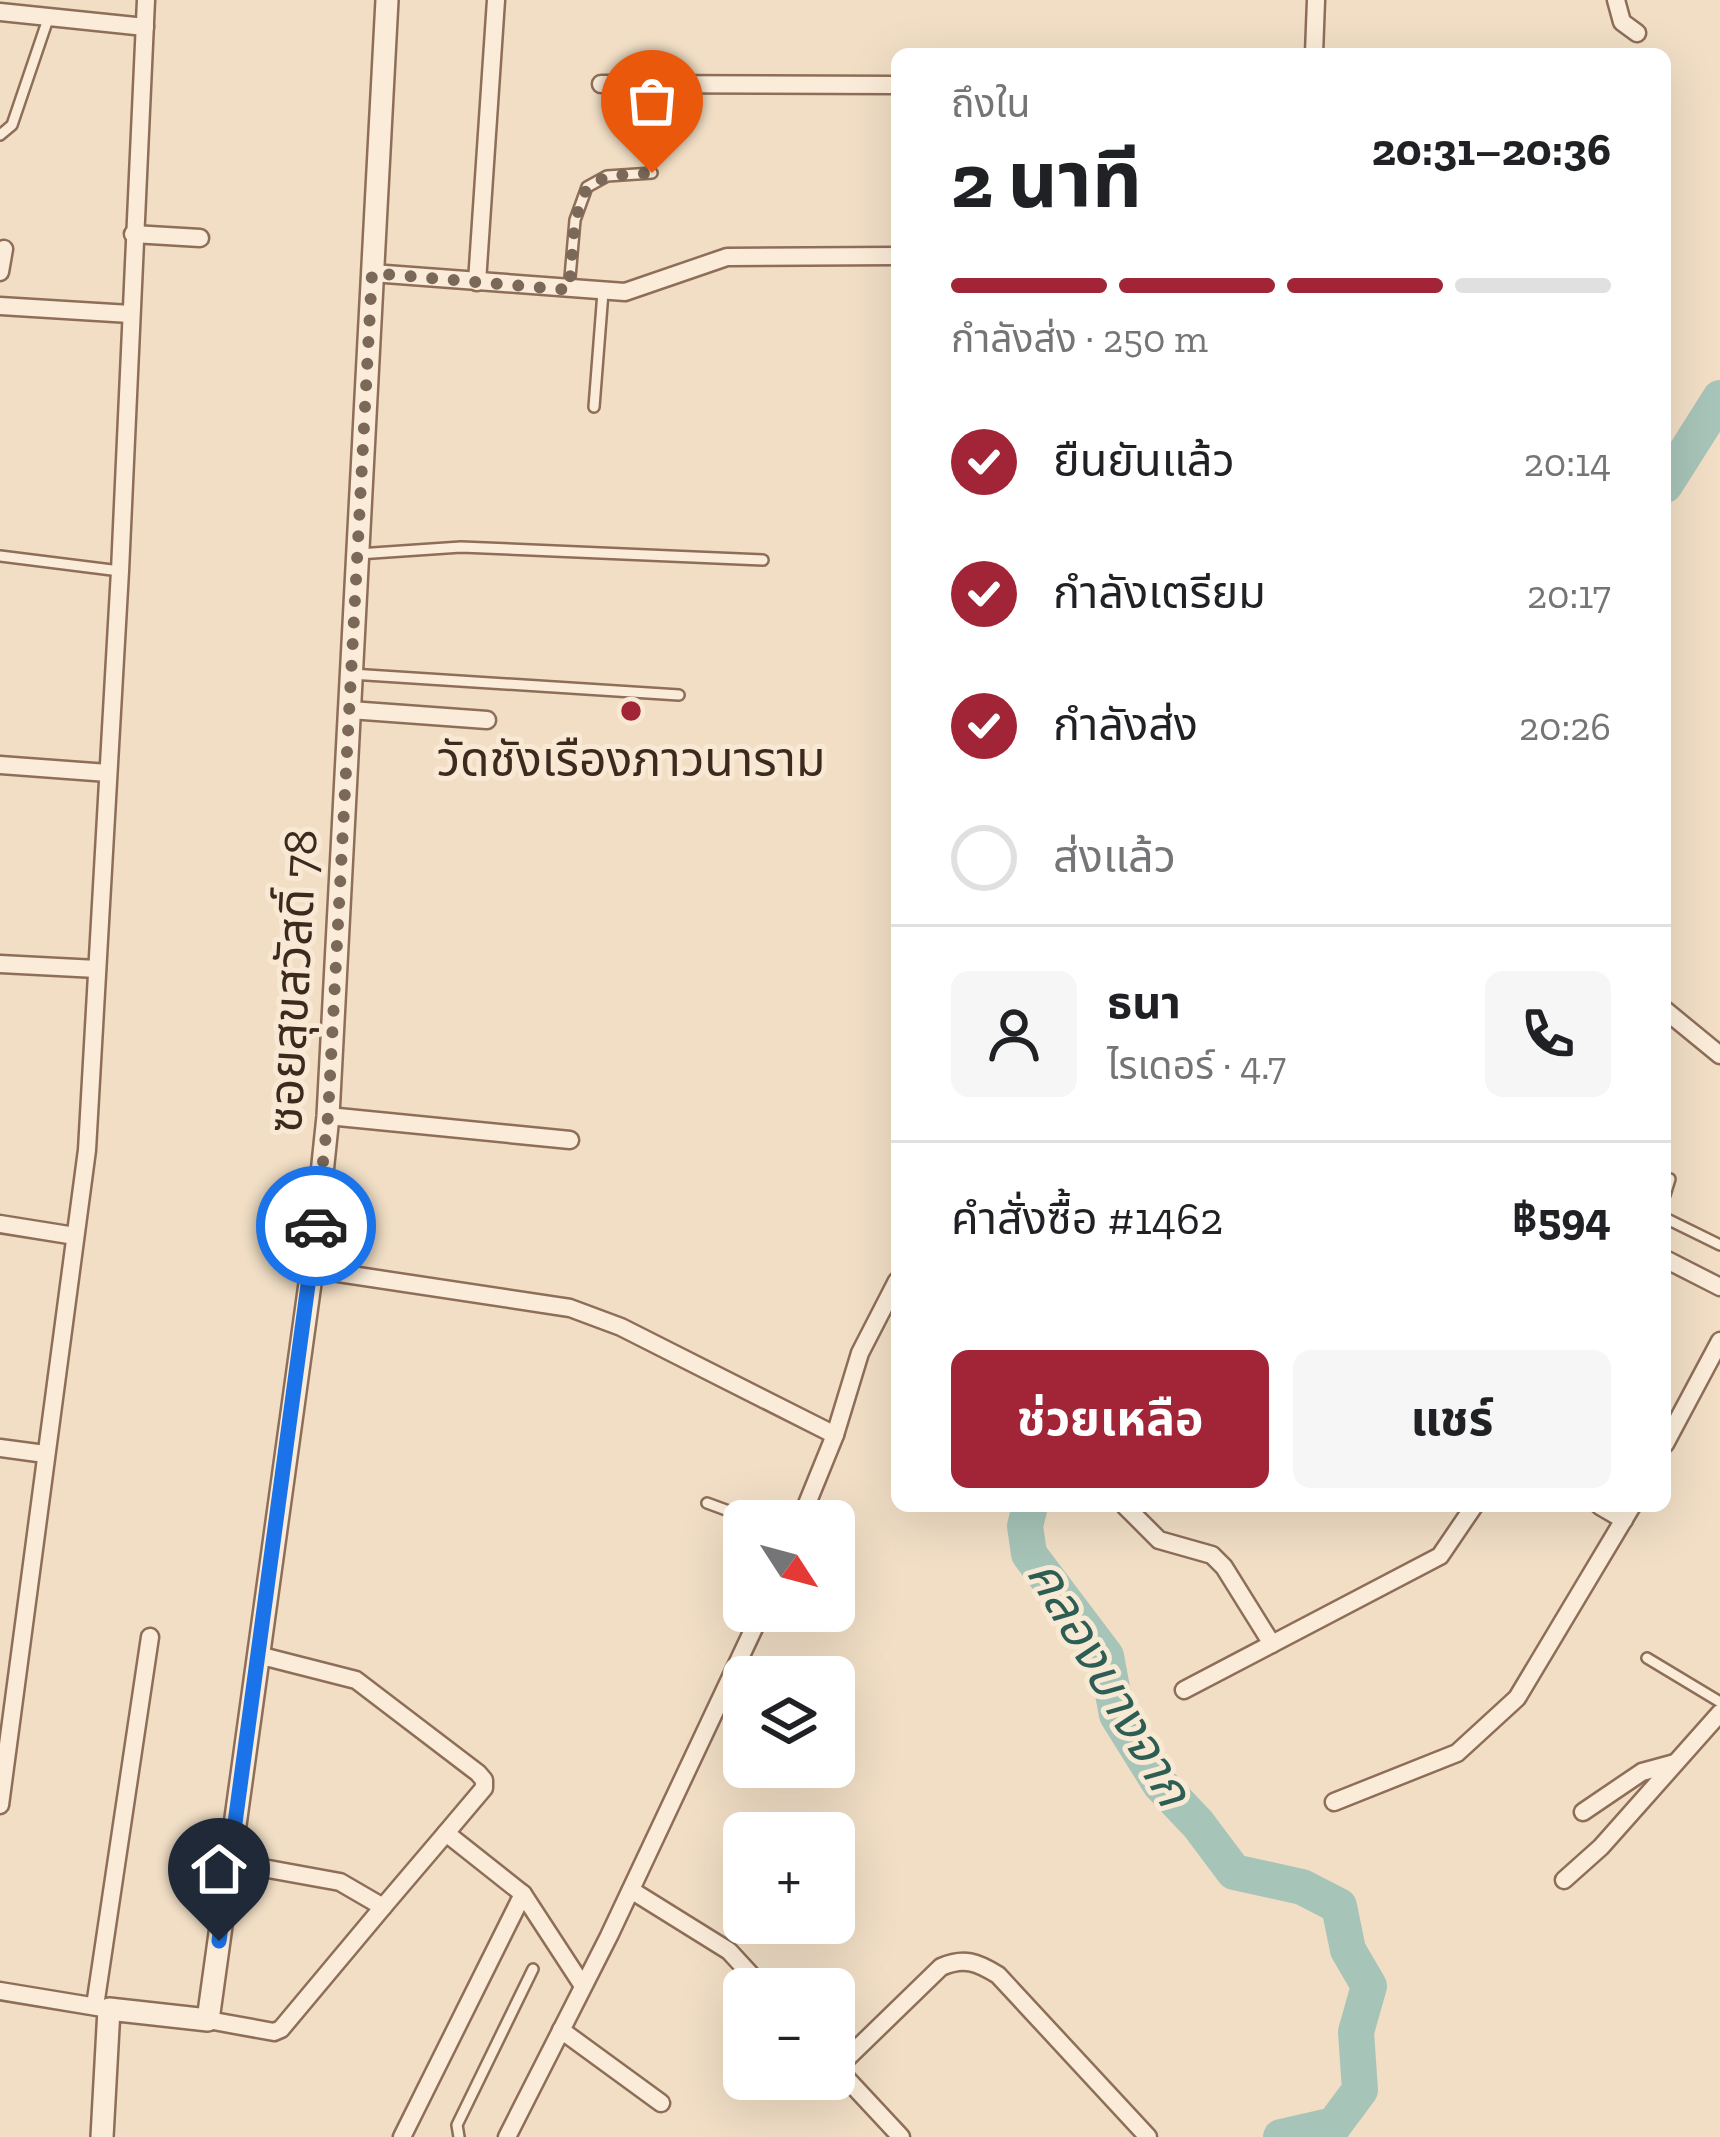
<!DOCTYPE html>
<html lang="th">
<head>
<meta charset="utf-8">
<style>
	:root { --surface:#fff; --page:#f6f6f6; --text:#202124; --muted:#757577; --line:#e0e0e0; --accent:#a12536 }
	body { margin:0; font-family:"Zilla Slab","Noto Sans Thai",serif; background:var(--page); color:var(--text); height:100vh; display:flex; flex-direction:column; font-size:45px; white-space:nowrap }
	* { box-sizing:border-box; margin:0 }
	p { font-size:39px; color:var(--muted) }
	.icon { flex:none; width:66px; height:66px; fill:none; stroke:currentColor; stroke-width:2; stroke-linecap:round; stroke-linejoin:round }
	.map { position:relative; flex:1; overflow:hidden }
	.drawer { position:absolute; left:891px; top:48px; width:780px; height:1464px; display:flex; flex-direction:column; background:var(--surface); border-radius:18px; box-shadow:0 12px 48px #0002 }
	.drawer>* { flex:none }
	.needle { width:78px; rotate:126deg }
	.tools { position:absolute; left:723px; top:1500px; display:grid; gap:24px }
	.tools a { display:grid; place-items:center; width:132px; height:132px; border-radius:18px; background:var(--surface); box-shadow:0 12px 48px #0002; font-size:60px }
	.pin { position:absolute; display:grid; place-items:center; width:102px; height:102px; color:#fff; margin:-123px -51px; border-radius:50% 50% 50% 0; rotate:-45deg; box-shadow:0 0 12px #0007 }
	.pin .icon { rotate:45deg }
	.courier { position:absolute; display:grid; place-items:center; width:120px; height:120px; margin:-60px; border:9px solid #1a73e8; border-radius:50%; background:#fff; color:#222; box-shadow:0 3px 15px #0007 }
	.overview em { font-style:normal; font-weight:700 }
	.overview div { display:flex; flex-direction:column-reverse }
	.overview { display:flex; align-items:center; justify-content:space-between; height:204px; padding:0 60px }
	h1 { font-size:78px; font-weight:700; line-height:90px }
	.bar { display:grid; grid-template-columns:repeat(4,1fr); gap:18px 12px; align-content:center; height:144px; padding:0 60px }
	.bar i { height:15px; border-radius:9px; background:var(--line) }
	.bar .on { background:var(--accent) }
	.bar p { grid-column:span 4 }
	.line { display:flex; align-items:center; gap:30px; padding:0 60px; border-top:3px solid var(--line) }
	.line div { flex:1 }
	.round { display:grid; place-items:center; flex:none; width:126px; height:126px; border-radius:18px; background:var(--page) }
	ol { padding:0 60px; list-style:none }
	li { display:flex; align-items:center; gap:36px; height:132px }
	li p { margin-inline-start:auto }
	li .icon { padding:12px; border-radius:50%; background:var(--accent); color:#fff; stroke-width:4 }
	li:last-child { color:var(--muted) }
	li i { width:66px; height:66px; border:6px solid var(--line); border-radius:50% }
	.cta { display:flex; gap:24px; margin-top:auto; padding:24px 60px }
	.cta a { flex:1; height:138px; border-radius:18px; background:var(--accent); color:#fff; font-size:48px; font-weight:700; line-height:138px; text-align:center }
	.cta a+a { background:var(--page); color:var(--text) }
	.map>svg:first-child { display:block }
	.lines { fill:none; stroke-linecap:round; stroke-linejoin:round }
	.river { stroke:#a7c4b8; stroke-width:36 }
	.service-casing { stroke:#8e6e59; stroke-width:14 }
	.minor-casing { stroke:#8e6e59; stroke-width:21 }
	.tertiary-casing { stroke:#8e6e59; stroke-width:26 }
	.service { stroke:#fbecd9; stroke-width:9 }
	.minor { stroke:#fbecd9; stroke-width:16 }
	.tertiary { stroke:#fbecd9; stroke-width:21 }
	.done { stroke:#7c6858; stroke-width:12; stroke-dasharray:0 21.6 }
	.route { stroke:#1a73e8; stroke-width:15 }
	.poi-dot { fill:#a12536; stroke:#f8e9d5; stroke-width:4.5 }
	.labels { text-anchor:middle; stroke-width:10; stroke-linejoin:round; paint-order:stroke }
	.poi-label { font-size:48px; fill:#3d291e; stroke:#f8e9d5 }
	.street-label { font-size:48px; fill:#3d291e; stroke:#f8e9d5 }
	.water-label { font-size:51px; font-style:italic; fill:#2c5e54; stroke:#f8e9d5 }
</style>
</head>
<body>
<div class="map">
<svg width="1720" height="2137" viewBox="0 0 1720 2137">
	<rect width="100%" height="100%" fill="#f1dec5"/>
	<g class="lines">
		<g class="river">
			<polyline points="1665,485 1720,398"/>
			<polyline points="1030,1506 1025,1526 1029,1554 1106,1656 1117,1715 1160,1784 1198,1824 1234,1872 1302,1887 1339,1906 1348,1950 1369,1986 1356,2032 1360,2090 1334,2125 1281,2137"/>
		</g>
		<defs>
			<g id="service">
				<polyline points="0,135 12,125 48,19"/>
				<polyline points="569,289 575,220 587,187 607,176 652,173"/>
				<polyline points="594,407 603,292"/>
				<polyline points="358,554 461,547 763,560"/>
				<polyline points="0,556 120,571"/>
				<polyline points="351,674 679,695"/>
				<polyline points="1665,1195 1670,1179"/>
				<polyline points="1665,1218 1720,1245"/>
				<polyline points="707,1503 756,1521"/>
				<polyline points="1647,1658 1720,1702"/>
				<polyline points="459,2137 457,2125 533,1969"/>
			</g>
			<g id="minor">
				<polyline points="1616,0 1622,22 1637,33"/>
				<polyline points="0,12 145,27"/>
				<polyline points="1314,54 1316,0"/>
				<polyline points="601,84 897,85"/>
				<polyline points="133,234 200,238"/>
				<polyline points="0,272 4,249"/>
				<polyline points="372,273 625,292 727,257 897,256"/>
				<polyline points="477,282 496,0"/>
				<polyline points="0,306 130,314"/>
				<polyline points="350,710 487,720"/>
				<polyline points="0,765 108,773"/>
				<polyline points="0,964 97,969"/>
				<polyline points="1665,1010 1720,1055"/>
				<polyline points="328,1116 570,1140"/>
				<polyline points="0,1224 75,1236"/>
				<polyline points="1665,1259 1720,1287"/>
				<polyline points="312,1269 570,1308 621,1327 835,1435 800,1521"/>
				<polyline points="835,1435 860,1353 897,1281"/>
				<polyline points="1665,1444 1720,1341"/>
				<polyline points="0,1448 45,1454"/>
				<polyline points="1125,1506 1159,1540 1212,1555 1224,1567 1272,1644"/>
				<polyline points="1600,1506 1624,1520"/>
				<polyline points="258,1655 356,1680 478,1773 484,1780 484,1788 446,1833"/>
				<polyline points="1184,1690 1440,1556 1474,1506"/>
				<polyline points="1334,1802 1457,1753 1517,1698 1632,1506"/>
				<polyline points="0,1805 87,1150 120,571 146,0"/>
				<polyline points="1583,1812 1642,1772 1675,1763"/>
				<polyline points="1564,1880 1601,1847 1720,1713"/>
				<polyline points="631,1890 729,1951 764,1989"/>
				<polyline points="383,1907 446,1833 523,1894 583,1986"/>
				<polyline points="0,1991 103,2008"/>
				<polyline points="95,2006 150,1637"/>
				<polyline points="208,2020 274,2032 281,2029 383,1907 340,1882 230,1862"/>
				<polyline points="561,2030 661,2103"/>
				<polyline points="834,2065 901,2137"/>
				<path d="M 837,2068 L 941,1967 C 964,1957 977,1962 998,1975 L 1148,2137"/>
				<polyline points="402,2137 523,1894"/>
				<polyline points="507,2137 609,1936 762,1611"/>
			</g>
			<polyline id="tertiary" points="102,2137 109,2009 208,2020 312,1269 328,1116 387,0"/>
		</defs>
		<use href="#service" class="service-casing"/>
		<use href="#minor" class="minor-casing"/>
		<use href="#tertiary" class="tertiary-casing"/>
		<use href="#service" class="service"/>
		<use href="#minor" class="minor"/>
		<use href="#tertiary" class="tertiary"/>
	</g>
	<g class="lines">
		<polyline class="done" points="316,1226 328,1116 372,273 569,290 575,220 587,187 608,176 652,173"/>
		<polyline class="route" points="219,1941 316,1226"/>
	</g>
	<circle class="poi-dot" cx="631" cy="711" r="12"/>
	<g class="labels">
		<g class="poi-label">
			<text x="631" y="776">วัดชังเรืองภาวนาราม</text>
		</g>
		<g class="street-label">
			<text transform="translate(292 981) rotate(-87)" y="17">ซอยสุขสวัสดิ์ 78</text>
		</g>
		<g class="water-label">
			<text transform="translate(1110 1682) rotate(60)" y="18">คลองบางจาก</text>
		</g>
	</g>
</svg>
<div class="tools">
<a><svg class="needle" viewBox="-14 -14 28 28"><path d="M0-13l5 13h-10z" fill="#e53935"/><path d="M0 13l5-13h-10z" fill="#757577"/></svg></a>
<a><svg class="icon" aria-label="layers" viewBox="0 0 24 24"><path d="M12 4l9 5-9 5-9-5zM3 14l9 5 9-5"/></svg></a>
<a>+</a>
<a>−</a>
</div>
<div class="pin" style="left:652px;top:173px;background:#ea580c"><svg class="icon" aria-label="bag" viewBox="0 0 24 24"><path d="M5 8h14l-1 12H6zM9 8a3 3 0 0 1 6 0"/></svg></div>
<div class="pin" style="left:219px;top:1941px;background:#1f2937"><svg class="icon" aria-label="home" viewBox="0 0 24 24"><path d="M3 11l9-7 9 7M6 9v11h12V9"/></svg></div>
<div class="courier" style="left:316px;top:1226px"><svg class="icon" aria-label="car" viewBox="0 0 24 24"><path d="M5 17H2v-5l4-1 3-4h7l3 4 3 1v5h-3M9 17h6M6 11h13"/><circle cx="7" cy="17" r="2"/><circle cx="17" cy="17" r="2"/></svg></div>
<section class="drawer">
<div class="overview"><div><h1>2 นาที</h1><p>ถึงใน</p></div><em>20:31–20:36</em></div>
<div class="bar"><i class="on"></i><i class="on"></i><i class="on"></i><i></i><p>กำลังส่ง · 250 m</p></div>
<ol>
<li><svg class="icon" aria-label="check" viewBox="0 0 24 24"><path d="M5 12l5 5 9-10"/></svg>ยืนยันแล้ว<p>20:14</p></li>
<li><svg class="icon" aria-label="check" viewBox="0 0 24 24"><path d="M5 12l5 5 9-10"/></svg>กำลังเตรียม<p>20:17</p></li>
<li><svg class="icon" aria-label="check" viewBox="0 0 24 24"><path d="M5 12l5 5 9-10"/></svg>กำลังส่ง<p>20:26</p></li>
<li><i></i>ส่งแล้ว</li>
</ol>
<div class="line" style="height:216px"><a class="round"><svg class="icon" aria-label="person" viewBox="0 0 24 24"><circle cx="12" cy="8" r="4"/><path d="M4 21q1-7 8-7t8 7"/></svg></a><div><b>ธนา</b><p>ไรเดอร์ · 4.7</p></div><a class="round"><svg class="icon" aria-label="phone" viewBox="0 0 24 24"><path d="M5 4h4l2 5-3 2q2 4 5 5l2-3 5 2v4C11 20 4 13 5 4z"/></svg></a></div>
<div class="line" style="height:156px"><div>คำสั่งซื้อ #1462</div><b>฿594</b></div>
<div class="cta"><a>ช่วยเหลือ</a><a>แชร์</a></div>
</section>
</div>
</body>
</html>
